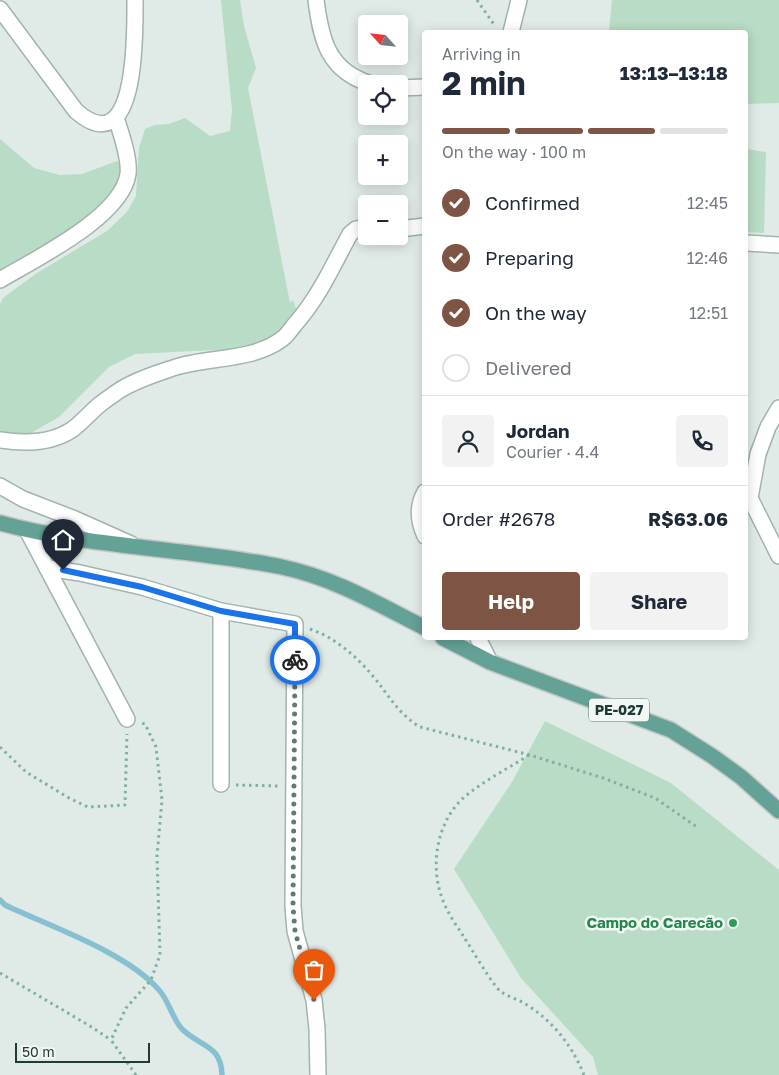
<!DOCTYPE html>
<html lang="en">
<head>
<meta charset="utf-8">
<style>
	:root { --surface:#fff; --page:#f2f2f3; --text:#1f2937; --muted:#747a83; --line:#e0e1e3; --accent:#7e5445 }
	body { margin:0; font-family:"Golos Text",sans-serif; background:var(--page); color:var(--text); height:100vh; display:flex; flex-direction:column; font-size:19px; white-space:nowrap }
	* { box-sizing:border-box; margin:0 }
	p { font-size:16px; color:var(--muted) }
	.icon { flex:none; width:28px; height:28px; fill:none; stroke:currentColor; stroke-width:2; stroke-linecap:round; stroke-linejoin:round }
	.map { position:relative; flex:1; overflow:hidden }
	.details { position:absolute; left:422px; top:30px; width:326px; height:610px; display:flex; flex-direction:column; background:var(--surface); border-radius:5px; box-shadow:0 2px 12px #0003 }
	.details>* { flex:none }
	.needle { width:32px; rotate:297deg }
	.fabs { position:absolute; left:358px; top:15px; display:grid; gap:10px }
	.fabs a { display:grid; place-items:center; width:50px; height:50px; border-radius:5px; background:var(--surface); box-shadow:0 2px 12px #0003; font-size:25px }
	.scale { position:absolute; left:15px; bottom:12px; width:135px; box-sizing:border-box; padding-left:5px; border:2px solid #203b36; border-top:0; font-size:14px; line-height:18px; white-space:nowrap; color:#203b36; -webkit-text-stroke:4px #f0f7f4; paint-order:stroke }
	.pin { position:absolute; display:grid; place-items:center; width:42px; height:42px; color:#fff; margin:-51px -21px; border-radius:50% 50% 50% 0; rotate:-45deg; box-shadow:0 0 5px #0007 }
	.pin .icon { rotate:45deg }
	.courier { position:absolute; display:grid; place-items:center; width:50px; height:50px; margin:-25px; border:4px solid #1a73e8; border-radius:50%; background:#fff; color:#222; box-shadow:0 1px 6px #0007 }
	.overview em { font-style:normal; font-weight:700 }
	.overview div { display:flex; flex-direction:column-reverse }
	.overview { display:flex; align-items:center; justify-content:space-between; height:85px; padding:0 20px }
	h1 { font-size:32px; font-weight:700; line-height:38px }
	.bar { display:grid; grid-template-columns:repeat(4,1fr); gap:8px 5px; align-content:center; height:60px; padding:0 20px }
	.bar i { height:6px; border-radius:4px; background:var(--line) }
	.bar .current { background:var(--accent) }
	.bar p { grid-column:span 4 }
	.line { display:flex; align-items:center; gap:12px; padding:0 20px; border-top:1px solid var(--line) }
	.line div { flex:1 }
	.round { display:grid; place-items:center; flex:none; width:52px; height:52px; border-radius:5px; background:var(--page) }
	ol { padding:0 20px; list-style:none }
	li { display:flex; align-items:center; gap:15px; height:55px }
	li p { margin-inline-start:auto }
	li .icon { padding:5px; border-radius:50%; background:var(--accent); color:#fff; stroke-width:4 }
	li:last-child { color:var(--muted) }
	li i { width:28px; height:28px; border:2px solid var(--line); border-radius:50% }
	.primary-button { display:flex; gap:10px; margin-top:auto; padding:10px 20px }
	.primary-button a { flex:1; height:58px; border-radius:5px; background:var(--accent); color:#fff; font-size:20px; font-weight:700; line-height:58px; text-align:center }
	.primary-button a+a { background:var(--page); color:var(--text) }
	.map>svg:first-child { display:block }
	.green { fill:#b8dcc5 }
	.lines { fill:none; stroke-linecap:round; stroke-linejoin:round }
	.stream { stroke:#87c0d1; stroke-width:5.5 }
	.minor-casing { stroke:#a3b3ae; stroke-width:18 }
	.major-casing { stroke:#c1c8c7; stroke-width:18 }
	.path { stroke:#80afa4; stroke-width:3; stroke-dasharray:2.5 4; stroke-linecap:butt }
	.minor { stroke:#fff; stroke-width:15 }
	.major { stroke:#64a196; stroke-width:15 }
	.done { stroke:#637974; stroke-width:5; stroke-dasharray:0 9 }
	.route { stroke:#1a73e8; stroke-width:6 }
	.leisure-dot { fill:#2e9e5b; stroke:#f0f7f4; stroke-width:2 }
	.labels { text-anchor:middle; stroke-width:5; stroke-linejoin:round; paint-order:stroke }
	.shield { fill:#f0f7f4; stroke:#5e736f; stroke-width:1 }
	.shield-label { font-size:14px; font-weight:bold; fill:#203b36 }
	.leisure-label { font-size:15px; font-weight:bold; fill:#27864d; stroke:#f0f7f4; text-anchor:end }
</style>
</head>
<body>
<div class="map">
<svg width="779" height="1075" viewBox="0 0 779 1075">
	<rect width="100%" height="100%" fill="#e0ebe7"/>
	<g class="green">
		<polygon points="221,0 240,0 244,26 256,68 248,88 290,303 293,300 298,315 294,330 252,348 135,354 109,367 59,417 31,433 0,435 0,304 3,298 37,273 107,231 127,212 136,196 139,148 145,129 155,125 169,124 185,118 210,136 230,131 232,110"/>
		<polygon points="612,0 779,0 779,103 746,104 746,32 609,32"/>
		<polygon points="0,139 34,168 60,175 82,174 117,161 124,168 111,197 76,230 0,272"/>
		<polygon points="746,149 766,152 764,233 746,232"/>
		<polygon points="545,721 671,783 779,870 779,1075 598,1075 593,1057 521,978 454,869 512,782"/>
	</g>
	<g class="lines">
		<path class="stream" d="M 0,900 L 5,905 C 51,927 126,952 159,990 C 169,1001 172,1018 182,1029 C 200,1047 221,1044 222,1075"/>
		<defs>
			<g id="minor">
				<path d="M 316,0 C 321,40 328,71 371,84"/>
				<path d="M 0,9 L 76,111 C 138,165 135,32 135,0"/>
				<polyline points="511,32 519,0"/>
				<polyline points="399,88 425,87"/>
				<polyline points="399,229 425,226"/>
				<polyline points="746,243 779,245"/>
				<path d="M 0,280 C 35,259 122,217 128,174 C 130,159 121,133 116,118"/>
				<polyline points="779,408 768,427 758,454 750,498 779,556"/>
				<path d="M 0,440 C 25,444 51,444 73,429 C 82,422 90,413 98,406 C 105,400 113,395 120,390 C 136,380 155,374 173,368 C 208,356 251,362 282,339 C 288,335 292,327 297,322 C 320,295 333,265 350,234 L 356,229 L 366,228"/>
				<polyline points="0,486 23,499 75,519 131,544"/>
				<path d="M 425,492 C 417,506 418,521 425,536"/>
				<polyline points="27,530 47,568 80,573 142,587 221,611 295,624 293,906 295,931 314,1000 317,1029 318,1075"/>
				<polyline points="47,568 127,719"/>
				<polyline points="221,611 221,784"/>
				<polyline points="478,638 490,662"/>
			</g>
			<g id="major">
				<path d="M 0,523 C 92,548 189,548 282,567 C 334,578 378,604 425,628"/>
				<polyline points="443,638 490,662 671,730 712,756 741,777 779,811"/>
			</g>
		</defs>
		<use href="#minor" class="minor-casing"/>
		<use href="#major" class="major-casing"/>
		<g class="path">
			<polyline points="477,0 495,26"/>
			<path d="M 310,629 C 334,637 356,656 372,675 C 389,695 397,713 420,727 L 530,755 L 603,778 L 655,798 L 697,827"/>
			<polyline points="0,747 26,772 69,798 88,807 125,805 127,734"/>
			<path d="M 529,755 C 509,768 487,779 468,794 C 438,817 429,863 442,898 C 447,912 456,925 464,937 C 471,948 492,984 500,991 C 507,996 516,999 524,1003 C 552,1020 572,1045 584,1075"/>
			<polyline points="236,785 278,786"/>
			<polyline points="0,973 90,1026 111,1040"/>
			<polyline points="136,1075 111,1040 126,1008 151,980 160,955 157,856 162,800 156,747 145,724 142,723"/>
		</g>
		<use href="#minor" class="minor"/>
		<use href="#major" class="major"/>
	</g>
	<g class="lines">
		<polyline class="done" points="295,660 293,906 295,931 314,1000"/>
		<polyline class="route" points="63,570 142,587 221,611 295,624 295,660"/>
	</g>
	<circle class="leisure-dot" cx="733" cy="923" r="5"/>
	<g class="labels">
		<rect class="shield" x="589" y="698.5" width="60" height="23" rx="4"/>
		<g class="shield-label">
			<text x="619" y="715">PE-027</text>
		</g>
		<g class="leisure-label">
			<text x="723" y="928">Campo do Carecão</text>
		</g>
	</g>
</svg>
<div class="fabs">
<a><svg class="needle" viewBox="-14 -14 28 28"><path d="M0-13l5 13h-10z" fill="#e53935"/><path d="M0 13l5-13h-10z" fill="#747a83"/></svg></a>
<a><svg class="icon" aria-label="locate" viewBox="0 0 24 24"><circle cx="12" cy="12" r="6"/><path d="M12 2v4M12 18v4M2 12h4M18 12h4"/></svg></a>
<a>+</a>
<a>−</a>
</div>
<div class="scale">50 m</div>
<div class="pin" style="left:314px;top:1000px;background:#ea580c"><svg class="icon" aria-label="bag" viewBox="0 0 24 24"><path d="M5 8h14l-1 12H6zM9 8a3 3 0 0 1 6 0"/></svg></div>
<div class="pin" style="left:63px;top:570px;background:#1f2937"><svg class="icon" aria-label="home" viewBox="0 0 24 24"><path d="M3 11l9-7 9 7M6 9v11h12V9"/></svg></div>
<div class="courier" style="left:295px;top:660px"><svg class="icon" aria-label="bike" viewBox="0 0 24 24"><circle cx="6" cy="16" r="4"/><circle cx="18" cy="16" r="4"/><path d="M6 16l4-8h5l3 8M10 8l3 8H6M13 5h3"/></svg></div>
<section class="details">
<div class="overview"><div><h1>2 min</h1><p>Arriving in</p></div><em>13:13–13:18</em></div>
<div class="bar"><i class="current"></i><i class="current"></i><i class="current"></i><i></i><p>On the way · 100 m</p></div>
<ol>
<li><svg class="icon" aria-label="check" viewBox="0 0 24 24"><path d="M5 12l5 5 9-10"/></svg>Confirmed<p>12:45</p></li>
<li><svg class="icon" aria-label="check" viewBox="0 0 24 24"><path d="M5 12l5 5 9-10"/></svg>Preparing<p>12:46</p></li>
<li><svg class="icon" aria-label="check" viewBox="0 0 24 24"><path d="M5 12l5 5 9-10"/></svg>On the way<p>12:51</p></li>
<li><i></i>Delivered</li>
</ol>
<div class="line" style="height:90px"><a class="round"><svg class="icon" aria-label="person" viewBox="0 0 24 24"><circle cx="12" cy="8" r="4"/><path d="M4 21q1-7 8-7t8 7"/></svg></a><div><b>Jordan</b><p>Courier · 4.4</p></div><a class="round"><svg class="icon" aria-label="phone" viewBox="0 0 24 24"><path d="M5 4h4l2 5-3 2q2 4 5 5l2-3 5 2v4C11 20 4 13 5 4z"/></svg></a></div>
<div class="line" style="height:65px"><div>Order #2678</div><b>R$63.06</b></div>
<div class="primary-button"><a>Help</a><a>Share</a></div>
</section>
</div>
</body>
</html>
